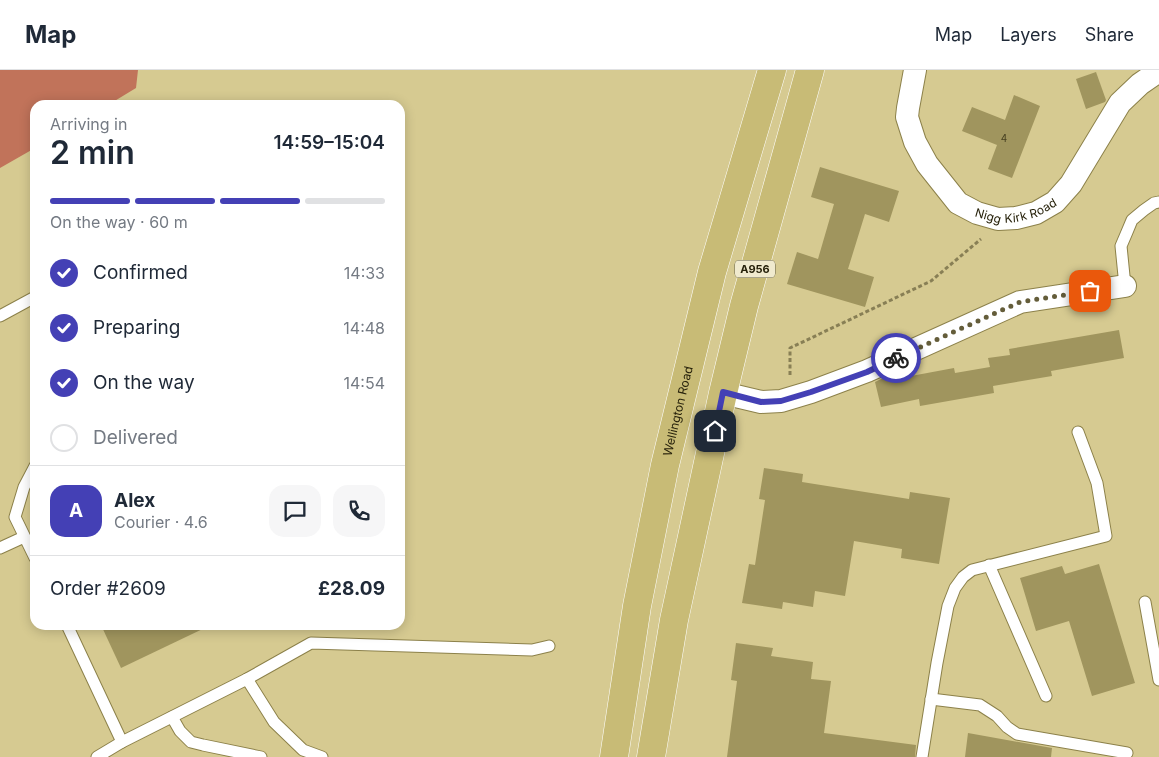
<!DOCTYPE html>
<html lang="en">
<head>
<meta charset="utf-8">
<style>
	:root { --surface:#fff; --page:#f6f6f7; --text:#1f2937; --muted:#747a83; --line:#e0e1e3; --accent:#4440b5 }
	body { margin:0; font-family:Inter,sans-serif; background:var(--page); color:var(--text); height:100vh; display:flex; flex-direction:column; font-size:19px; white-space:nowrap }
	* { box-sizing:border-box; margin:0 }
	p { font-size:16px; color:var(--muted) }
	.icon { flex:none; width:28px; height:28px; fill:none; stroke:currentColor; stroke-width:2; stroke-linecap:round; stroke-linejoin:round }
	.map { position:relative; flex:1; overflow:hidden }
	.details { position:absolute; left:30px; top:30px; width:375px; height:530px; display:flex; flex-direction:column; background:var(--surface); border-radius:15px; box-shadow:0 2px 12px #0003 }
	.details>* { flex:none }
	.pin { position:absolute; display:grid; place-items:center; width:42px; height:42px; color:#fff; margin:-21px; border-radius:10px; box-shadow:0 2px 8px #0006 }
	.courier { position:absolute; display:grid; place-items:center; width:50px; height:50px; margin:-25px; border:4px solid #4440b5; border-radius:50%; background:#fff; color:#222; box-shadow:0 1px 6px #0007 }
	.overview em { font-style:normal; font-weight:600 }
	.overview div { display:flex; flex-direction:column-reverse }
	.overview { display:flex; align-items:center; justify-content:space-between; height:85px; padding:0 20px }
	h1 { font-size:32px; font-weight:600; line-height:38px }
	.bar { display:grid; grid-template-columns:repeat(4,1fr); gap:8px 5px; align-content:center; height:60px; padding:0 20px }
	.bar i { height:6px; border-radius:4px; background:var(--line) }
	.bar .selected { background:var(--accent) }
	.bar p { grid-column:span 4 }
	.line { display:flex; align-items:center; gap:12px; padding:0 20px; border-top:1px solid var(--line) }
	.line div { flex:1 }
	.round { display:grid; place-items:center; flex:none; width:52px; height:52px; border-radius:15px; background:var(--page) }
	ol { padding:0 20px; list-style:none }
	li { display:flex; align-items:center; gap:15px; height:55px }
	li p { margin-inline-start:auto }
	li .icon { padding:5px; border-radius:50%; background:var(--accent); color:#fff; stroke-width:4 }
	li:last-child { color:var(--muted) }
	li i { width:28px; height:28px; border:2px solid var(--line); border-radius:50% }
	header { display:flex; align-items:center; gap:30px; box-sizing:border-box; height:70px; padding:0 25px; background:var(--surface); border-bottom:1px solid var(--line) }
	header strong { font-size:24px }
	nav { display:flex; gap:28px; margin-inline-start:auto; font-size:18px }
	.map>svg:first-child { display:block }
	.forest { fill:#c1735a }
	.building { fill:#a0955e }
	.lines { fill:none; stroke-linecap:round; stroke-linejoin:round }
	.service-casing { stroke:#8c814a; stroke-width:13 }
	.minor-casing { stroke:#8c814a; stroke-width:24 }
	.primary-casing { stroke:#fff; stroke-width:29 }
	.path { stroke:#887f55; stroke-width:3; stroke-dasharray:4 2.5; stroke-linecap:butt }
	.service { stroke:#fff; stroke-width:11 }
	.minor { stroke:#fff; stroke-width:22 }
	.primary { stroke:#c8bb76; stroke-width:28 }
	.done { stroke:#645d3a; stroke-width:5; stroke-dasharray:0 9 }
	.route { stroke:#4440b5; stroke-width:6 }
	.labels { text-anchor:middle; stroke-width:4.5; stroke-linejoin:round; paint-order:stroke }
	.number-label { font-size:10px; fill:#453f20 }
	.shield { fill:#f0eace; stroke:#635e46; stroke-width:1 }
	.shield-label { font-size:11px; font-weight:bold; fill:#27220b }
	.street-label { font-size:12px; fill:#27220b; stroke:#f0eace }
</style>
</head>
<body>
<header>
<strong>Map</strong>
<nav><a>Map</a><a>Layers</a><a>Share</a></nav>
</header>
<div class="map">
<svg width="1159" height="687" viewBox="0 0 1159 687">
	<rect width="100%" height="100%" fill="#d6ca91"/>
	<polygon class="forest" points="0,0 138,0 136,18 108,35 35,35 35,78 0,98"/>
	<g class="building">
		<polygon points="1096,2 1106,30 1105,32 1086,39 1076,9"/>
		<polygon points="1014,25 1040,36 1012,108 988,99 997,75 962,61 972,37 1005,50"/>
		<polygon points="820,97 899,121 889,152 865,144 848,199 874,207 865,237 787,214 797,182 818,189 834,134 811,127"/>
		<polygon points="1119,260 1124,288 1051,301 1052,306 993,316 994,323 920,336 919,329 881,337 875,312 887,306 894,305 895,309 954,298 955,303 990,297 988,288 1010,285 1009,279"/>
		<polygon points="764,398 803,404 802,412 909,429 910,422 950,428 939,494 901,488 902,479 854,471 845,526 815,521 813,537 783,532 782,539 742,533 749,494 755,495 765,430 759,429"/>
		<polygon points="1099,494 1135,613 1092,626 1069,551 1036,561 1020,508 1062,496 1065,504"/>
		<polygon points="101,555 211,555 121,598"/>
		<polygon points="736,573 773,578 771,586 813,592 811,609 831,611 824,663 916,675 915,687 727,687 737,611 731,610"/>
		<polygon points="968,663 1052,678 1051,687 965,687"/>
	</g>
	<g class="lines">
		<defs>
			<g id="service">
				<polyline points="1125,216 1121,176 1127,162 1132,150 1144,140 1154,133 1159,132"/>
				<polyline points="0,246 35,227"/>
				<polyline points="35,396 24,417 15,447 35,488"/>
				<polyline points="0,478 24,467"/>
				<polyline points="989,495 1046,626"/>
				<polyline points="1145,532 1159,610"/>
				<polyline points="67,555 122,672"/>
				<polyline points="247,609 274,652 303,680 322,687"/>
				<polyline points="931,629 980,635 997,646 1007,657 1017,664 1127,683"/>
				<polyline points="172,647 180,661 191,672 203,675 261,687"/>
				<polyline points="97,687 122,672 247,609 311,573 532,580 549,576"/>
				<polyline points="922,687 937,593 948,536 955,518 963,507 972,500 1106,466 1097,413 1078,362"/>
			</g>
			<g id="minor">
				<path id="s1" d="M 915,0 L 908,38 L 907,47 L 915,72 L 927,94 L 958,133 L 977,143 L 998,149 L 1016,148 L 1036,143 L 1055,132 L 1071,114 L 1120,33 L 1140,14 L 1159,1"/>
				<polyline points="723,323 761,332 781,331 811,322 867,301 1020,232 1125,216"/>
			</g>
			<g id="primary">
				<path id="s2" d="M 614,687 L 637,536 L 665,395 L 712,202 L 772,0"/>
				<polyline points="651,687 674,550 723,323 744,236 810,0"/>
			</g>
		</defs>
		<use href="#service" class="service-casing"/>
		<use href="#minor" class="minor-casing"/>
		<use href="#primary" class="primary-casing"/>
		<polyline class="path" points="790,305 790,278 931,211 981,169"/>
		<use href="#service" class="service"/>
		<use href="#minor" class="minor"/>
		<use href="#primary" class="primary"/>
	</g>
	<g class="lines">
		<polyline class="done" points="896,288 1020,232 1090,221"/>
		<polyline class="route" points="715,361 723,322 761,332 781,331 811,322 867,302 896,288"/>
	</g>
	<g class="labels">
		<g class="number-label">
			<text x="1004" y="72">4</text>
		</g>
		<rect class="shield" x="735" y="190.5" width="40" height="17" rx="4"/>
		<g class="shield-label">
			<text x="755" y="203">A956</text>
		</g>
		<g class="street-label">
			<text dy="4" stroke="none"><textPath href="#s1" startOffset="211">Nigg Kirk Road</textPath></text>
			<text dy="4" stroke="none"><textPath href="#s2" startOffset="352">Wellington Road</textPath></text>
		</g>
	</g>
</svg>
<div class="pin" style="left:1090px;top:221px;background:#ea580c"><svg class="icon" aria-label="bag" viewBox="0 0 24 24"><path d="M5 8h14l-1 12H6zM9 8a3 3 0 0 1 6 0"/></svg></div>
<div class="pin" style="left:715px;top:361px;background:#1f2937"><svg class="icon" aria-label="home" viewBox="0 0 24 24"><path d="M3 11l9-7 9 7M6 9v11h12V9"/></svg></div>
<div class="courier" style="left:896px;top:288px"><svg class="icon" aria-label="bike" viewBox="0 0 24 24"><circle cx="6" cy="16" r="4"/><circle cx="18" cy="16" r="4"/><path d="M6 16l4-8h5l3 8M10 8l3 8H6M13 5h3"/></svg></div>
<section class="details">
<div class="overview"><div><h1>2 min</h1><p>Arriving in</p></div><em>14:59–15:04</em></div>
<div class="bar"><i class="selected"></i><i class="selected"></i><i class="selected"></i><i></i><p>On the way · 60 m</p></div>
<ol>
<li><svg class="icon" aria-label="check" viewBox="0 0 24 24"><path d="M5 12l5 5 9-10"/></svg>Confirmed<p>14:33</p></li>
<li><svg class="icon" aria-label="check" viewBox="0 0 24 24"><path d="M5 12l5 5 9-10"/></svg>Preparing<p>14:48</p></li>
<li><svg class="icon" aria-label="check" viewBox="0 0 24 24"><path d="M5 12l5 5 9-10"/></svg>On the way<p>14:54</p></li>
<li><i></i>Delivered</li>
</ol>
<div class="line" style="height:90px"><b class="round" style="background:var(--accent);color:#fff">A</b><div><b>Alex</b><p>Courier · 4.6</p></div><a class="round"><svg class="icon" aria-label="chat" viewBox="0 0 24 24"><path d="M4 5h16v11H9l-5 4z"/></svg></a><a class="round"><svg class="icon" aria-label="phone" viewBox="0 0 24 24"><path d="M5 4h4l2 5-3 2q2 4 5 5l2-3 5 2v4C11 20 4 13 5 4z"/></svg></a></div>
<div class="line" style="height:65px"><div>Order #2609</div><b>£28.09</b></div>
</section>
</div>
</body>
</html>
